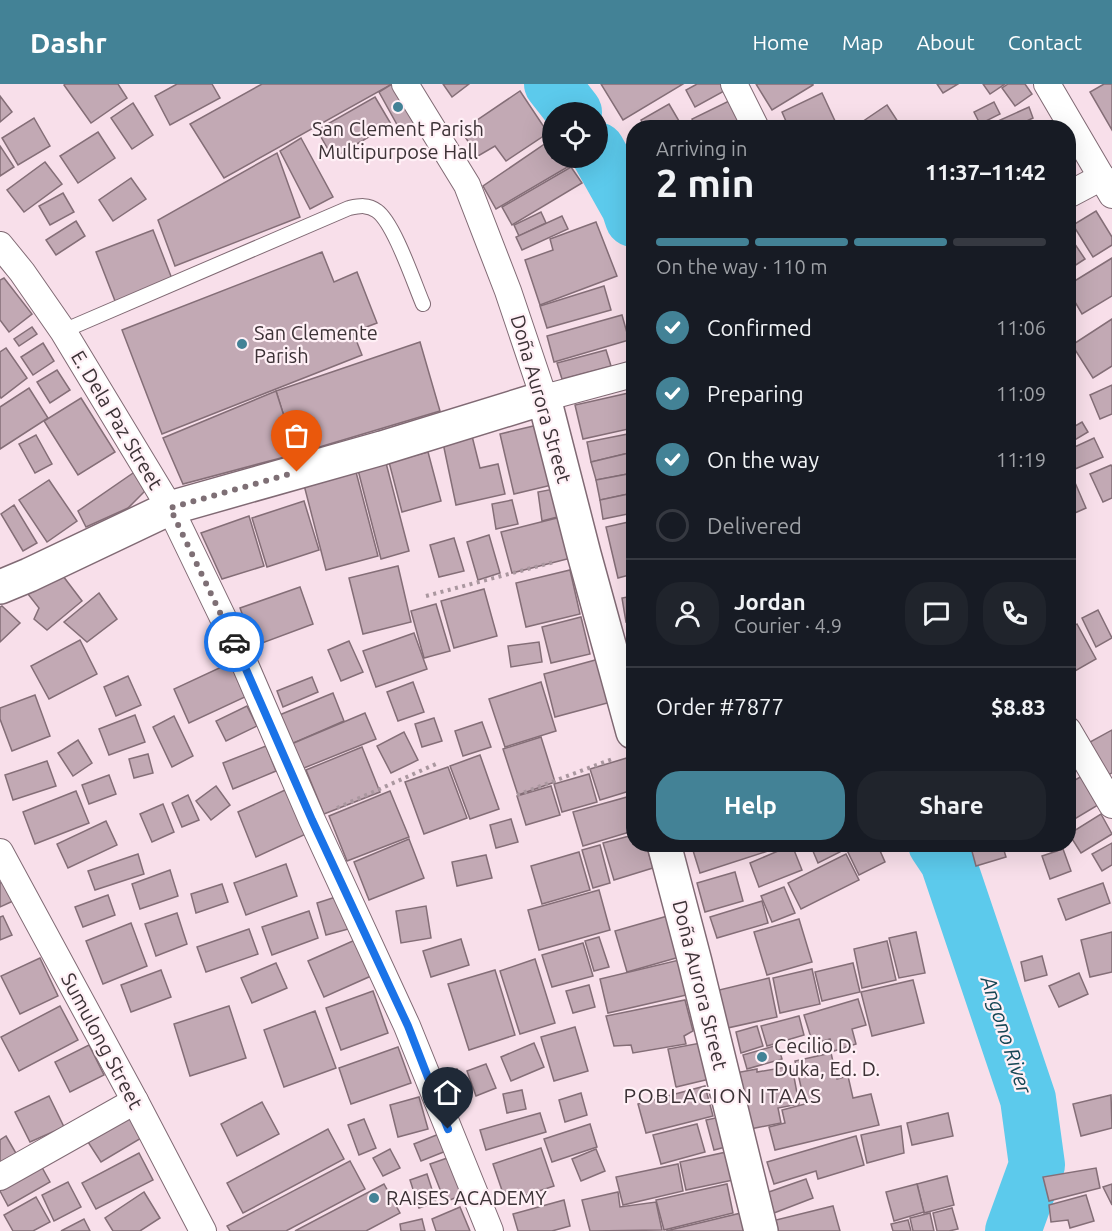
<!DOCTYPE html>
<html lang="en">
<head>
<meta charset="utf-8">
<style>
	:root { --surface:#171b24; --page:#20242c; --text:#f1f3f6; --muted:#9ea1a6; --line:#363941; --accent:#438296 }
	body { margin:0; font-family:Ubuntu,sans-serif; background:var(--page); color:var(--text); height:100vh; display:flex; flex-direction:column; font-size:22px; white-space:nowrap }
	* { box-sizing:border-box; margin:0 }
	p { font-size:20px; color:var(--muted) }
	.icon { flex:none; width:33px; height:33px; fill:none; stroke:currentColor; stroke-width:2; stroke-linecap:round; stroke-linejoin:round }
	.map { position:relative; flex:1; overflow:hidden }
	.panel { position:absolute; left:626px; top:36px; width:450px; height:732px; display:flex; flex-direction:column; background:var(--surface); border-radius:24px; box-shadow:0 6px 24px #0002 }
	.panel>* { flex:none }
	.controls { position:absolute; left:542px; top:18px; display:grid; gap:12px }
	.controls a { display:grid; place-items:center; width:66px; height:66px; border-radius:50%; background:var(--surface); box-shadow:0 6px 24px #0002; font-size:30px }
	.pin { position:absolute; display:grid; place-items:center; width:51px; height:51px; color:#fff; margin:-62px -26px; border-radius:50% 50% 50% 0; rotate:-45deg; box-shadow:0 0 6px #0007 }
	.pin .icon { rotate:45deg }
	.courier { position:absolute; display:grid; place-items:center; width:60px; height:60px; margin:-30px; border:4px solid #1a73e8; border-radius:50%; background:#fff; color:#222; box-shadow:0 2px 8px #0007 }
	.overview em { font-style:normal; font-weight:600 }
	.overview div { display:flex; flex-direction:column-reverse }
	.overview { display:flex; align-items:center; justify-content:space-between; height:102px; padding:0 30px }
	h1 { font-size:39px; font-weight:600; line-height:45px }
	.bar { display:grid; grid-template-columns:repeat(4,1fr); gap:9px 6px; align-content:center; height:72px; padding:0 30px }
	.bar i { height:8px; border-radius:4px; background:var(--line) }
	.bar .active { background:var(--accent) }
	.bar p { grid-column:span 4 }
	.line { display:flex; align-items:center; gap:15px; padding:0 30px; border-top:2px solid var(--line) }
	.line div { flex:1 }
	.round { display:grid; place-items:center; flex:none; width:63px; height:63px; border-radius:24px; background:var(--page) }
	ol { padding:0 30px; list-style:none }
	li { display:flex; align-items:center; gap:18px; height:66px }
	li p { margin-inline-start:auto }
	li .icon { padding:6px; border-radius:50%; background:var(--accent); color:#fff; stroke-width:4 }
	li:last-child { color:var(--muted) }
	li i { width:33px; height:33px; border:3px solid var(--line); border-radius:50% }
	.cta { display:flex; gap:12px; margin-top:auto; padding:12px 30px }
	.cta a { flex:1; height:69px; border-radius:24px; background:var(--accent); color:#fff; font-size:24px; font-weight:600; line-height:69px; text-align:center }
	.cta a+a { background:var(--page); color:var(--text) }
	header { display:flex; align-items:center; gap:36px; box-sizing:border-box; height:84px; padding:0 30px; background:var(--accent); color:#fff }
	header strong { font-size:28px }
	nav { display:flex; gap:33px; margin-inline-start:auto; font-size:21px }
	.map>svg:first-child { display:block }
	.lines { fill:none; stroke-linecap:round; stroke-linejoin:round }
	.river { stroke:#5ccaec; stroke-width:56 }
	.building { fill:#c2a9b4; stroke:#846e77; stroke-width:1.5 }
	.service-casing { stroke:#806a74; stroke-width:16 }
	.minor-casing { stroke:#806a74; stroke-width:28 }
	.tertiary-casing { stroke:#806a74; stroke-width:36 }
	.path { stroke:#aa979f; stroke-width:4; stroke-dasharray:3 4.5; stroke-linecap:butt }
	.service { stroke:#fff; stroke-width:14 }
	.minor { stroke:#fff; stroke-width:26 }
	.tertiary { stroke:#fff; stroke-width:33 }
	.done { stroke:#7e6f75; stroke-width:6; stroke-dasharray:0 10.8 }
	.route { stroke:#1a73e8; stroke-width:8 }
	.poi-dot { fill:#438296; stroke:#fff0f6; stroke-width:2 }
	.labels { text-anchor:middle; stroke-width:4.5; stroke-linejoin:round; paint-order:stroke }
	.poi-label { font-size:20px; fill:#3c3236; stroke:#fff0f6; text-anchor:start }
	.street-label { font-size:20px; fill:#3c3236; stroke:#fff0f6 }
	.water-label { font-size:21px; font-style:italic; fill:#164755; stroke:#fff0f6 }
	.neighbourhood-label { font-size:21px; letter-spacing:1.5px; fill:#3c3236; stroke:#fff0f6 }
</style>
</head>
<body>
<header>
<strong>Dashr</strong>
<nav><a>Home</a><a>Map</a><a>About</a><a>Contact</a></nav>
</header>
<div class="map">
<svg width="1112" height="1147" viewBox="0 0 1112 1147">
	<rect width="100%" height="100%" fill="#f8dfea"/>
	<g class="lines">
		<g class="river">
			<polyline points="552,0 574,28"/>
			<polyline points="597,66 629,123 633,135"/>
			<polyline points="936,760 948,778 1028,1015 1037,1081 1013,1147"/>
		</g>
	</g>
	<g class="building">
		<polygon points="65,0 118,0 127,14 91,39 64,1"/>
		<polygon points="177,0 212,0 220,14 170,41 155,12"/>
		<polygon points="262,0 392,0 224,94 190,40"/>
		<polygon points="392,0 396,0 417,37 400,46 379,8"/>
		<polygon points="443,0 469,0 452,13"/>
		<polygon points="601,0 683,0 623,36"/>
		<polygon points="697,0 723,0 726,6 695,23 686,6"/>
		<polygon points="756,0 813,0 813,1 772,26"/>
		<polygon points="937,0 958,0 943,9"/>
		<polygon points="983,0 1005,0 990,10"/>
		<polygon points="1008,0 1025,0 1032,10 1015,22 1002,4"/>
		<polygon points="1104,0 1112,0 1112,46 1090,8"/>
		<polygon points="520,7 548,49 506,77 495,62 478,72 461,47"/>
		<polygon points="822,9 835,37 821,44 789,44 782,28"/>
		<polygon points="0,12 12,28 0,38"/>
		<polygon points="375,13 391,40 333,74 317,46"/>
		<polygon points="729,17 740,39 730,44 696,44 692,35"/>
		<polygon points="994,18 1000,30 980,40 974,28"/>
		<polygon points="133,19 153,51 132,65 111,34"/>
		<polygon points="669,20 679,37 667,44 645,44 641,36"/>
		<polygon points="887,21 902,44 861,44 859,40"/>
		<polygon points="1029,23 1033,34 1012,44 998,44 996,38"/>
		<polygon points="34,34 50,62 18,81 2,54"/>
		<polygon points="98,48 115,74 78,99 60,72"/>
		<polygon points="301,54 333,113 310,125 280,67"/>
		<polygon points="552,55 552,74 566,74 571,81 496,125 483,102"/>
		<polygon points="0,62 14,83 0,92"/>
		<polygon points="277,69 300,133 175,182 158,136"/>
		<polygon points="45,78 62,100 24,128 7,106"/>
		<polygon points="571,83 582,99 512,141 502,123"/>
		<polygon points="131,94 146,115 113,137 99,116"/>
		<polygon points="63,109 74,128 50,141 39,122"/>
		<polygon points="1096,127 1112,153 1112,161 1093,173 1073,141"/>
		<polygon points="541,128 546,139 519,152 514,141"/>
		<polygon points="562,132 568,145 522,166 516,153"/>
		<polygon points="76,137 85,152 56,171 46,156"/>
		<polygon points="596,138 617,192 540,221 525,176 553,166 550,155"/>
		<polygon points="153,146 174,200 117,222 96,168"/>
		<polygon points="1068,150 1085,175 1068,186"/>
		<polygon points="322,168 334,198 357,188 377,239 353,248 362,271 162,350 122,246"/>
		<polygon points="1112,174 1112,212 1082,230 1068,206 1068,201"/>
		<polygon points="4,194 32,230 9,248 0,236 0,196"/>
		<polygon points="604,202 611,226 547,244 540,222"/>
		<polygon points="622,231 629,256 554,278 547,252"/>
		<polygon points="1112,235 1112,282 1093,294 1072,261"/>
		<polygon points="32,243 37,250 19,262 14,255"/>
		<polygon points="420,258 440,327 296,370 276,307"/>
		<polygon points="43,259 54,277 33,291 21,273"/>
		<polygon points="6,264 27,294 1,314 0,312 0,268"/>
		<polygon points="606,266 611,282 562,295 557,279"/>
		<polygon points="57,286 70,306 50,319 37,298"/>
		<polygon points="1112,301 1112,330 1100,335 1090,311"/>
		<polygon points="29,304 48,334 0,365 0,323"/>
		<polygon points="276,307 296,370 183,400 163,354"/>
		<polygon points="633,308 633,344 583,355 575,321"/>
		<polygon points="81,314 115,368 78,391 44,337"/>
		<polygon points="1082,338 1088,348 1068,360 1068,346"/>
		<polygon points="542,340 556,400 514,410 500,350"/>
		<polygon points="633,349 633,368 591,378 587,358"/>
		<polygon points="36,351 52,380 35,389 19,360"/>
		<polygon points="472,352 480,384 498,380 505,410 456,421 443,359"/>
		<polygon points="1094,354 1103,373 1068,388 1068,366"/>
		<polygon points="428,368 441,417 402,428 389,378"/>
		<polygon points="633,368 633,389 596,396 591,378"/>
		<polygon points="386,379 409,467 381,475 358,386"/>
		<polygon points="1111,381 1112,383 1112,414 1103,418 1090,390"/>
		<polygon points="136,387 147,405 128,424 86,443 78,427"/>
		<polygon points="356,388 378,472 326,486 304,401"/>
		<polygon points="633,389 633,409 600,416 596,396"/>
		<polygon points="1073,394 1086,424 1068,432 1068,397"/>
		<polygon points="49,396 77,437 47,458 19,416"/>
		<polygon points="559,404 565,431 542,437 538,408"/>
		<polygon points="633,409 633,429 603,435 600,416"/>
		<polygon points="512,416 518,440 496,445 492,420"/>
		<polygon points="304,417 319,466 267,483 252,434"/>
		<polygon points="14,421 37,459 23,467 1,430"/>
		<polygon points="249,432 264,482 222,495 201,449"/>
		<polygon points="565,432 575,473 512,489 501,448"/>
		<polygon points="633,437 633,490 618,494 606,443"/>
		<polygon points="489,451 500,489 478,496 467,458"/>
		<polygon points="454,454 464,487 439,493 430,461"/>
		<polygon points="398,482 411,538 363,550 349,494"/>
		<polygon points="570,486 580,530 526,543 516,499"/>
		<polygon points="63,492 82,517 47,546 34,535 39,524 28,510"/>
		<polygon points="300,503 313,540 254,562 240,524"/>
		<polygon points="484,505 497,552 454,564 441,517"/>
		<polygon points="99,509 117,535 87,558 64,538"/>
		<polygon points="633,512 633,536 626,538 622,514"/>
		<polygon points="436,520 450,567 424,574 411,527"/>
		<polygon points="2,522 20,539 0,558 0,523"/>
		<polygon points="1098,526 1112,554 1096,563 1082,534"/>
		<polygon points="581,533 590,570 551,579 542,543"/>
		<polygon points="1077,540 1096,575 1068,591 1068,546"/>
		<polygon points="414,549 427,585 376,603 363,567"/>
		<polygon points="80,556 97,590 49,615 31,582"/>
		<polygon points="349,557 363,588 341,597 328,566"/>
		<polygon points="539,558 542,578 511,583 508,562"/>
		<polygon points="599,575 611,618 555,633 544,590"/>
		<polygon points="230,579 245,613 189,639 174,605"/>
		<polygon points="128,592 141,621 116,632 104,603"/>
		<polygon points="312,593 318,608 283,623 277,607"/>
		<polygon points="413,598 424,628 398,637 387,608"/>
		<polygon points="541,598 556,647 505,663 489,615"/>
		<polygon points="333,609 344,637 289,661 277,632"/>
		<polygon points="35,611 50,652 12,667 0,635 0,624"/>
		<polygon points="247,622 257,642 226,657 216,637"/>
		<polygon points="365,629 376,655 299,686 289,661"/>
		<polygon points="135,631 145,658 109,671 99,645"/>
		<polygon points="174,632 193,672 172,683 153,643"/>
		<polygon points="434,634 442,657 422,663 415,640"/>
		<polygon points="482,638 491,663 463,672 455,647"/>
		<polygon points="1112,646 1112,689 1108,691 1090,658"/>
		<polygon points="404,648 418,676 391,689 377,662"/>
		<polygon points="541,653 555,698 518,711 503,665"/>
		<polygon points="78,656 92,679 73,692 58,669"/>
		<polygon points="266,662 276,687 233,705 223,679"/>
		<polygon points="362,663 380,708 324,730 306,686"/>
		<polygon points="148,670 153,689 134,694 129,675"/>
		<polygon points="480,671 499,725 470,735 450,682"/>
		<polygon points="630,673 633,683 633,706 600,716 590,685"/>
		<polygon points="47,677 56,702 13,716 5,691"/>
		<polygon points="448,683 467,734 424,750 405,698"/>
		<polygon points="589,690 597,718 562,728 554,700"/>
		<polygon points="109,691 116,710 89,720 82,701"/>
		<polygon points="1082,692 1098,721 1068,739 1068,700"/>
		<polygon points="216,702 230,721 211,736 196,717"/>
		<polygon points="551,702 560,731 526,741 517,712"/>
		<polygon points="285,706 306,750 256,773 238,728"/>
		<polygon points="76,707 89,739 35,760 23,728"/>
		<polygon points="390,707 409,753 347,777 329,732"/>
		<polygon points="188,711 199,736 182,743 172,719"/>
		<polygon points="627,713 633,734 633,747 583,762 573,728"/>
		<polygon points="163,720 174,748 152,758 140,730"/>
		<polygon points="1101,730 1112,750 1081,769 1069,750"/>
		<polygon points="511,735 518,758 496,764 490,741"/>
		<polygon points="106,737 117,761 68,784 57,760"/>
		<polygon points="633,751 633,760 646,760 653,784 614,796 603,759"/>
		<polygon points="409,755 424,794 369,816 354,778"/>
		<polygon points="1112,759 1112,781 1102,787 1092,770"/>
		<polygon points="691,760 770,760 771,766 700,789"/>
		<polygon points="810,760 837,760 840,768 818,779"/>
		<polygon points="844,760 877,760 885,778 859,791"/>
		<polygon points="970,760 1002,760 1006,773 976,782"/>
		<polygon points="600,761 610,799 593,804 582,766"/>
		<polygon points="792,761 802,786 759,803 750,779"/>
		<polygon points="1063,765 1071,787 1050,795 1042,772"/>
		<polygon points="579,768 590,806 542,820 531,782"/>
		<polygon points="138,770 144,790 95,806 88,787"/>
		<polygon points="846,770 859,796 801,825 788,799"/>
		<polygon points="486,771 492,794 457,802 452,778"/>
		<polygon points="286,780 297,812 246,831 234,799"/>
		<polygon points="170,786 178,812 140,825 132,800"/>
		<polygon points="735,788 743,817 705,828 697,799"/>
		<polygon points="5,797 13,817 0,823 0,799"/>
		<polygon points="1103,799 1110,819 1066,836 1058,815"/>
		<polygon points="222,800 228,818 196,829 191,810"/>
		<polygon points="784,803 795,829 772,838 761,812"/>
		<polygon points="599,806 610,846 539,866 528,826"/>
		<polygon points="108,811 115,831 83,843 75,823"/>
		<polygon points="342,811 352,844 326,851 317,819"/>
		<polygon points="762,817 768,839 717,854 710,833"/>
		<polygon points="426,822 431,854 401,859 396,827"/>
		<polygon points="309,827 318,854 272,871 262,843"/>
		<polygon points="177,829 187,860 156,872 145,840"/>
		<polygon points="678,829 690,870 627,888 615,847"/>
		<polygon points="3,832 12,851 0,856 0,833"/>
		<polygon points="799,835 812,878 767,891 754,848"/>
		<polygon points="131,839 147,882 103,900 86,857"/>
		<polygon points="249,845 258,870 206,888 197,863"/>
		<polygon points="916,848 925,889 899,894 889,854"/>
		<polygon points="1112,848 1112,888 1090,893 1081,856"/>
		<polygon points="599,853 609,883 594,887 585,857"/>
		<polygon points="461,855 469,881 431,893 423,867"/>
		<polygon points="355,856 371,892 324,913 308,877"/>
		<polygon points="887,857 896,896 862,904 854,865"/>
		<polygon points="583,859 593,892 552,903 542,871"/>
		<polygon points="1042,872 1047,891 1025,897 1021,878"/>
		<polygon points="40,874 58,912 20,930 1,892"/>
		<polygon points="535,875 555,939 520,950 500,887"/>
		<polygon points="679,876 695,909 608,929 600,895"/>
		<polygon points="276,879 287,904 252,919 241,894"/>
		<polygon points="853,879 860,908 822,917 815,888"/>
		<polygon points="812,885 820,920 780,929 773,894"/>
		<polygon points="161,886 171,913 131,928 121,901"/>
		<polygon points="495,886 515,951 469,966 448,900"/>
		<polygon points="1079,889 1088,910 1059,923 1049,902"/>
		<polygon points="769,894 777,933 723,945 715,907"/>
		<polygon points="913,896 924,939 872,952 861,908"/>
		<polygon points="589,901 595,923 573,929 566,907"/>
		<polygon points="373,907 388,949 341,966 326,924"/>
		<polygon points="858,915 866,941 852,945 856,960 834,967 830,955 813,960 804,931"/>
		<polygon points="685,916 693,947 684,952 686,960 633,969 631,961 614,962 606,932"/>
		<polygon points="60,922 78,956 19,987 1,953"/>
		<polygon points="229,922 246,974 190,992 174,940"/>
		<polygon points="315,927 336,984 284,1003 264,946"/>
		<polygon points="799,932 804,951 767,962 761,942"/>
		<polygon points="757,942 763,962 741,969 736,948"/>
		<polygon points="575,943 588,987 554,997 541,953"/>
		<polygon points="706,958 714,994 676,1003 668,965"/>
		<polygon points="534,959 544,983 511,997 501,973"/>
		<polygon points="89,961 104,991 70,1008 55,978"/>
		<polygon points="778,961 782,975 747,985 743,971"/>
		<polygon points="398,963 411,999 351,1020 339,984"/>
		<polygon points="831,969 837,995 848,992 853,1014 871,1010 879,1041 775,1066 769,1043 785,1039 782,1026 805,1020 795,977"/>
		<polygon points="486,980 496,1004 476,1012 467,987"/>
		<polygon points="792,982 799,1020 778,1024 781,1039 745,1046 735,989 757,985 757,988"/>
		<polygon points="457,985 467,1008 450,1015 440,992"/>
		<polygon points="705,1002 713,1032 646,1049 638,1020"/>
		<polygon points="522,1006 526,1025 507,1029 503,1010"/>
		<polygon points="581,1009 587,1031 565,1038 559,1016"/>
		<polygon points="1111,1011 1112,1044 1081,1052 1073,1020"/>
		<polygon points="49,1012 64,1043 30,1058 15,1028"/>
		<polygon points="419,1013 428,1045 398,1053 390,1021"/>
		<polygon points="262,1018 279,1050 237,1072 221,1040"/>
		<polygon points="540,1029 546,1048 486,1066 480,1046"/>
		<polygon points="948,1029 953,1052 912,1061 907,1039"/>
		<polygon points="131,1032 143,1053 101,1078 88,1058"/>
		<polygon points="720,1033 733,1061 714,1066 706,1036"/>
		<polygon points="364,1035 376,1064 359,1071 348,1041"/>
		<polygon points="590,1040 597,1063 552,1078 544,1055"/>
		<polygon points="697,1040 705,1068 661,1080 653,1051"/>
		<polygon points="901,1042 904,1069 867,1079 861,1051"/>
		<polygon points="328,1045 344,1075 243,1129 227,1099"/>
		<polygon points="444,1048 451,1065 421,1077 414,1060"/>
		<polygon points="6,1052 17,1071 0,1081 0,1056"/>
		<polygon points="856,1052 864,1081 818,1095 816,1087 774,1100 767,1078"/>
		<polygon points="541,1064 554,1102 506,1118 493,1080"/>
		<polygon points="390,1065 400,1084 383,1092 373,1074"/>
		<polygon points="596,1065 605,1087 581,1097 572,1075"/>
		<polygon points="731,1067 738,1095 686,1106 680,1078"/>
		<polygon points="139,1069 153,1096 96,1125 82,1099"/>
		<polygon points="453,1072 467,1109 445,1118 430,1080"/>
		<polygon points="350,1077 365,1105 286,1147 230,1147 227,1142"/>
		<polygon points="39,1078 50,1098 8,1122 0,1107 0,1100"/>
		<polygon points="678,1080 683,1107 623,1121 616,1093"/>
		<polygon points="1096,1084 1100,1104 1049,1117 1043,1093"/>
		<polygon points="427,1090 436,1118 419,1124 410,1096"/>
		<polygon points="947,1092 954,1121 924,1129 917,1100"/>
		<polygon points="806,1095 813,1114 774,1129 766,1109"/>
		<polygon points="68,1098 81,1123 54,1137 42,1111"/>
		<polygon points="384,1100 400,1129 366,1147 295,1147"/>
		<polygon points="727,1100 733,1129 664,1146 656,1116"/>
		<polygon points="917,1100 924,1128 894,1137 886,1108"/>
		<polygon points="1112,1100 1112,1121 1103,1103"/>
		<polygon points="144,1108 160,1134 140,1147 113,1147 105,1134"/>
		<polygon points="618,1108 620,1123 656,1118 662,1146 590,1147 582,1116"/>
		<polygon points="1086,1111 1094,1137 1070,1144 1068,1136 1051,1138 1049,1121"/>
		<polygon points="36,1113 50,1138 33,1147 13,1147 4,1131"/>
		<polygon points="564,1116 570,1142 552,1147 518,1147 513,1130"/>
		<polygon points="833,1122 840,1147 778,1147 776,1136"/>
		<polygon points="460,1123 470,1147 436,1147 432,1135"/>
		<polygon points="952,1124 958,1145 949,1147 937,1147 933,1129"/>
		<polygon points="741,1129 745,1147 666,1147"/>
		<polygon points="930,1129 934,1147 913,1147 910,1134"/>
		<polygon points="84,1135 90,1147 61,1147"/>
		<polygon points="422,1135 425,1147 401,1147 400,1140"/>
		<polygon points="908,1136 911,1147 893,1147 891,1140"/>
	</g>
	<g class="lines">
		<defs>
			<path id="service" d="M 63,247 L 349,124 C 359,122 368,120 377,127 C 394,139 414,199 423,220"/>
			<g id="minor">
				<polyline points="405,0 467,101 508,207 544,314 633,290"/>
				<polyline points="734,0 756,44"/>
				<polyline points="1047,0 1112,111"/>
				<polyline points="1068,111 1102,93"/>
				<polyline points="0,161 22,188 63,247 170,424 240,569 312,736 407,942 490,1147"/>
				<polyline points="1068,646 1112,721"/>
				<polyline points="0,768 135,1017 203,1147"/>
				<polyline points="0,1093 135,1017"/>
			</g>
			<g id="tertiary">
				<polyline points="0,503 29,491 170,424 382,364 544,314 584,470 633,648"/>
				<polyline points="664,760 695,878 761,1147"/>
			</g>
		</defs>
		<use href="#service" class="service-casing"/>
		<use href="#minor" class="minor-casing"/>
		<use href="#tertiary" class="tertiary-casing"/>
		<g class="path">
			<polyline points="426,512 554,478"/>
			<polyline points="517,711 615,674"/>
			<polyline points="337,724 436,680"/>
		</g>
		<use href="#service" class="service"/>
		<use href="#minor" class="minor"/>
		<use href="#tertiary" class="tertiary"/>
	</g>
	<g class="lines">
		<polyline class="done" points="234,558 170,424 297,388"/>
		<polyline class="route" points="234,558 312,736 408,942 448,1045"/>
	</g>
	<g class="poi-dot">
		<circle cx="398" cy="23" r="6"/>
		<circle cx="242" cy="260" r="6"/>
		<circle cx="762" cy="973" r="6"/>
		<circle cx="374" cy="1114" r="6"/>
	</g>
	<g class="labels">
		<g class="poi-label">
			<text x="398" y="52" text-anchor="middle">San Clement Parish<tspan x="398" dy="23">Multipurpose Hall</tspan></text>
			<text x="254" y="256">San Clemente<tspan x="254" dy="23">Parish</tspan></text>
			<text x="774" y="969">Cecilio D.<tspan x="774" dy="23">Duka, Ed. D.</tspan></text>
			<text x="386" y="1121">RAISES ACADEMY</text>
		</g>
		<g class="street-label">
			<text transform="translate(541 315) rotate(74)" y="7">Doña Aurora Street</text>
			<text transform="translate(117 336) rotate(59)" y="7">E. Dela Paz Street</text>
			<text transform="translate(700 901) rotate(76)" y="7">Doña Aurora Street</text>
			<text transform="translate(102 957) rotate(62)" y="7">Sumulong Street</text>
		</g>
		<g class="water-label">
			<text transform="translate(1006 951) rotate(72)" y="7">Angono River</text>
		</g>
		<g class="neighbourhood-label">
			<text x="723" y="1019">POBLACION ITAAS</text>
		</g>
	</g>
</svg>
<div class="controls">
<a><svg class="icon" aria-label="locate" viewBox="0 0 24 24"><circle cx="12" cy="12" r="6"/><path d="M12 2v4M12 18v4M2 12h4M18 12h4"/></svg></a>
</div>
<div class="pin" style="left:297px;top:388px;background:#ea580c"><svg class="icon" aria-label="bag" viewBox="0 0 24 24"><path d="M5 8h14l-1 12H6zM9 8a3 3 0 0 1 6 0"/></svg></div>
<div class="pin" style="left:448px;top:1045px;background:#1f2937"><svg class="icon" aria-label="home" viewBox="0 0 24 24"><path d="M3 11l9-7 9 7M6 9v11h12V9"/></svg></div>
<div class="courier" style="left:234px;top:558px"><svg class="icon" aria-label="car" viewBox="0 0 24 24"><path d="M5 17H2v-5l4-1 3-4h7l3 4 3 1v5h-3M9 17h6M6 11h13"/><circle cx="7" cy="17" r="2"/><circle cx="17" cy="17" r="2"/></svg></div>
<section class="panel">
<div class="overview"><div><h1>2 min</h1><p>Arriving in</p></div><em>11:37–11:42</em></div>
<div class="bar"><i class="active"></i><i class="active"></i><i class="active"></i><i></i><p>On the way · 110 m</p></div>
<ol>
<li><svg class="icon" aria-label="check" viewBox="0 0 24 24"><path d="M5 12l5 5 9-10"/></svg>Confirmed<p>11:06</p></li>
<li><svg class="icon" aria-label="check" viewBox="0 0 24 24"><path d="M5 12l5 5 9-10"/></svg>Preparing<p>11:09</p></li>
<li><svg class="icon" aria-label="check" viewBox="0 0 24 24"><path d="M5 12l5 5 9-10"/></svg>On the way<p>11:19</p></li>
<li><i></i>Delivered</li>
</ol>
<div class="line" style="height:108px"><a class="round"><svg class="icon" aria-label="person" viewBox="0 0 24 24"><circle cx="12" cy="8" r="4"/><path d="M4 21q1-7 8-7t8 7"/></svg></a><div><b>Jordan</b><p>Courier · 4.9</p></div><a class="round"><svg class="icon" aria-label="chat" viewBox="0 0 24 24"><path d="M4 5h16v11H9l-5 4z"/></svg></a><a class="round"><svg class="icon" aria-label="phone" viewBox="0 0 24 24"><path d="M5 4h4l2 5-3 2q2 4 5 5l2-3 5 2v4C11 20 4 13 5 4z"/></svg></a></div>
<div class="line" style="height:78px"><div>Order #7877</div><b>$8.83</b></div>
<div class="cta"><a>Help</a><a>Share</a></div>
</section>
</div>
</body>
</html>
